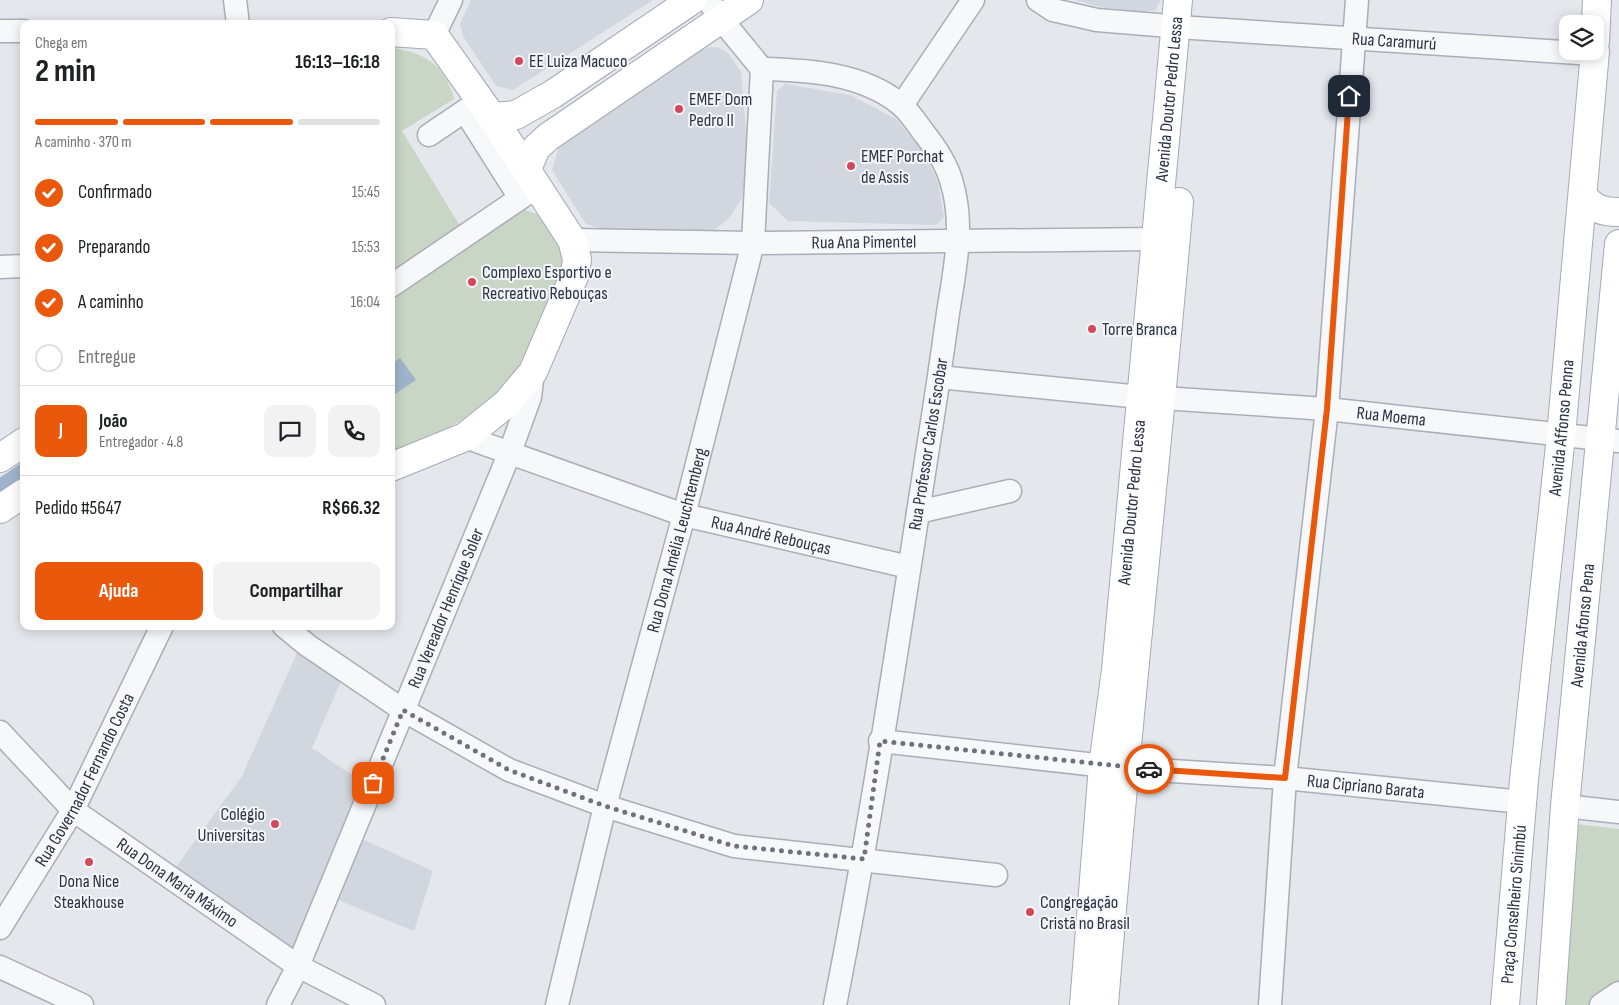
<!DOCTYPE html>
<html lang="pt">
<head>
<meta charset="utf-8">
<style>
	:root { --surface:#fff; --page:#f2f2f2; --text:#202124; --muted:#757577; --line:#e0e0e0; --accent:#ea580c }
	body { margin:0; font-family:"Sofia Sans Condensed",sans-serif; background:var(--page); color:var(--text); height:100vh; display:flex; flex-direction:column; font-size:19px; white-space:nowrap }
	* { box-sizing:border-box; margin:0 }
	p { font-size:16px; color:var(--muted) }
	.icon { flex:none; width:28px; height:28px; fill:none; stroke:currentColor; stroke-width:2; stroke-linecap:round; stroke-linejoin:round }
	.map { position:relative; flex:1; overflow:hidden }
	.details { position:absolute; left:20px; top:20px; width:375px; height:610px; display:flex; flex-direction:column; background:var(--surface); border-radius:10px; box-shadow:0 2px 12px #0003 }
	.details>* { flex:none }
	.fabs { position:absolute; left:1559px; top:15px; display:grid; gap:10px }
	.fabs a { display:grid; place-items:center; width:45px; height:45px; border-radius:10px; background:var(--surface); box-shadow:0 2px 12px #0003; font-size:25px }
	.pin { position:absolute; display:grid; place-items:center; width:42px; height:42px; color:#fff; margin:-21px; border-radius:10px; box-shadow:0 2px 8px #0006 }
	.courier { position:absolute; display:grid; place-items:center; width:50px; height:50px; margin:-25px; border:4px solid #ea580c; border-radius:50%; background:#fff; color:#222; box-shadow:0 1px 6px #0007 }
	.head em { font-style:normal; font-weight:700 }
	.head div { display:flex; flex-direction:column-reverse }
	.head { display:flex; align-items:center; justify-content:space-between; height:85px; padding:0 15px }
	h1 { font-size:32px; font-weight:700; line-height:38px }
	.bar { display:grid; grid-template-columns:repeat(4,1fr); gap:8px 5px; align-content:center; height:60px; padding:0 15px }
	.bar i { height:6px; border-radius:4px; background:var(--line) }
	.bar .on { background:var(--accent) }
	.bar p { grid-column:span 4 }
	.line { display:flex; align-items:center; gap:12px; padding:0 15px; border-top:1px solid var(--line) }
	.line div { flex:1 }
	.round { display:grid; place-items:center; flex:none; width:52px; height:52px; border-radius:10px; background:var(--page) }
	ol { padding:0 15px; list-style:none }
	li { display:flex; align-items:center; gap:15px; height:55px }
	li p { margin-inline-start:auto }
	li .icon { padding:5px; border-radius:50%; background:var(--accent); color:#fff; stroke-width:4 }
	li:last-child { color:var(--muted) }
	li i { width:28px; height:28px; border:2px solid var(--line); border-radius:50% }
	.button { display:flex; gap:10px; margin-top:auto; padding:10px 15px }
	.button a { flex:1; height:58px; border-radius:10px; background:var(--accent); color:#fff; font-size:20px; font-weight:700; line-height:58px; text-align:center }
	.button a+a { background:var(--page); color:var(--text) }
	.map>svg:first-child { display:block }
	.built { fill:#d2d6de }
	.green { fill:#c9d6c5 }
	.water { fill:#9fb4cc }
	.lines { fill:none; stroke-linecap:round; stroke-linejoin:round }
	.canal { stroke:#9fb4cc; stroke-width:16 }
	.minor-casing { stroke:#a9aeb7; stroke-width:25 }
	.major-casing { stroke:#a3abb8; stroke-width:30 }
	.minor { stroke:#f7f8fa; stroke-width:22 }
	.major { stroke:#fff; stroke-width:28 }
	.done { stroke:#6c737f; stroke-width:5; stroke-dasharray:0 9 }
	.route { stroke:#ea580c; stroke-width:6 }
	.poi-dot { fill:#d1495b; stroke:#f4f6f9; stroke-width:2 }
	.labels { text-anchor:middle; stroke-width:4; stroke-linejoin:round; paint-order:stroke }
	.street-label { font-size:18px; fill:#2b3445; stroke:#f4f6f9 }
	.poi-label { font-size:18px; fill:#2b3445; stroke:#f4f6f9; text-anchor:start }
</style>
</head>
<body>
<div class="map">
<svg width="1619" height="1005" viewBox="0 0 1619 1005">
	<rect width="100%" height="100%" fill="#e4e7ec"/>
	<g class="built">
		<polygon points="471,0 653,0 513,90 496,86 463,36 460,24"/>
		<polygon points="1075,0 1161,0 1155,10 1146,12 1101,7"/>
		<polygon points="711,47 719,48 728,53 741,72 748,158 742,198 729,218 714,230 600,228 586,224 552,170 559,147 701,50"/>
		<polygon points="785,84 850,95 896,119 922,150 938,182 944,217 936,225 788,221 769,203 777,91"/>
		<polygon points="298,651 341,681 312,748 361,781 293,949 176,867 242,776"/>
		<polygon points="362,839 433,871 414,931 338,900"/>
	</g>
	<g class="green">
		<path d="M 391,48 C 424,52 445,65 454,99 L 402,131 L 468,239 L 520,208 L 542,216 L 564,254 L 565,266 L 519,366 L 481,410 L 428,438 L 391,452 Z"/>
		<polygon points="1575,824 1619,829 1619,1005 1561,1005"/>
	</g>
	<polygon class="water" points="400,358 416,380 391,397 391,364"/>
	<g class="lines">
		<polyline class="canal" points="0,487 24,471"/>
		<defs>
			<g id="minor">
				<polyline points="235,0 238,24"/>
				<polyline points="708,0 721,19 762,69"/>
				<path id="s1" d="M 1038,0 L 1053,10 L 1097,20 L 1193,28 L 1594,54"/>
				<polyline points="0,31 24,31"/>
				<polyline points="434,35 451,0"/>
				<path d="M 762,69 C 808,70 862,73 900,104 C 910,112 917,124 924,133 C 935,147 946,163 951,180 C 965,224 955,268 948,313 C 942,356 936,398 929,441 C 900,629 872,818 835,1005"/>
				<polyline points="902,105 973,0"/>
				<polyline points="465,111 520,198"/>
				<polyline points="429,135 478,102"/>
				<path id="s2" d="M 572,240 L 753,243 L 1156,239"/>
				<polyline points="0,267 24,266"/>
				<polyline points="391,286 538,186"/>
				<polyline points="939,377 1141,397"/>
				<path id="s3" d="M 1162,398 L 1327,409 L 1619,441"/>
				<path id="s4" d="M 465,437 L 684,515 L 909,567"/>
				<polyline points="918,512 1010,491"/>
				<polyline points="284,626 307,645 403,710 509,770 605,806 734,846 996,875"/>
				<path id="s5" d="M 0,732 L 73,810 L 298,966 L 374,1005"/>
				<path id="s6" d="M 880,741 L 1124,768 L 1285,778 L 1522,802"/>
				<polyline points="1565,806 1619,812"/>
				<path id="s7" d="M 0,928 L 73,810 L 162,626"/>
				<polyline points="0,967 82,1005"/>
				<path id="s8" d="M 278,1005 L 298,966 L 510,452 L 530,397 L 533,372"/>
				<path id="s9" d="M 557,1005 L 605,806 L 684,515 L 753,243 L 762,69"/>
				<polyline points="1270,1005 1285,778 1327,409 1357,0"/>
				<polyline points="1601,1005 1619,993"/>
			</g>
			<g id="major">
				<polyline points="391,32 434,35 492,117 572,240 577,259 575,274 533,372 506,404 465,437 391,467"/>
				<polyline points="1595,41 1597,0"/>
				<polyline points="492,117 516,115 553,94 692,0"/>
				<polyline points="527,169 536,148 548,137 749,0"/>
				<path d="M 1583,196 C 1594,209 1602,212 1619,212"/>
				<polyline points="0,458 24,442"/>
				<polyline points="0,509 24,493"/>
				<path id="s10" d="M 1084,1005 L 1103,766 L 1116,670 L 1178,0"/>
				<path d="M 1104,1005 C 1125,737 1156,470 1179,202"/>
				<path id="s11" d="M 1505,1005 L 1524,780 L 1561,436 L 1595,51"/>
				<path id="s12" d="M 1551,1005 L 1565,806 L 1619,244"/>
			</g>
		</defs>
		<use href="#minor" class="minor-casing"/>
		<use href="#major" class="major-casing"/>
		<use href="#minor" class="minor"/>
		<use href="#major" class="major"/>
	</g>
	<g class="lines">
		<polyline class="done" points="373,783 403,710 509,770 605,806 734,846 864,859 880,741 1149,769"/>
		<polyline class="route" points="1149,769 1285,778 1327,409 1349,96"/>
	</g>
	<g class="poi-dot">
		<circle cx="519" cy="61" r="5"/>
		<circle cx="679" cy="109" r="5"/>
		<circle cx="851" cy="166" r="5"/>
		<circle cx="472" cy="282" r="5"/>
		<circle cx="1092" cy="329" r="5"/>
		<circle cx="275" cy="824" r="5"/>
		<circle cx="89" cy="862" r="5"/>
		<circle cx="1030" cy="912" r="5"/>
	</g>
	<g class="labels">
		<g class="street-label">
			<text dy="6" stroke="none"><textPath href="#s1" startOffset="361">Rua Caramurú</textPath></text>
			<text dy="6" stroke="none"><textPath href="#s10" startOffset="910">Avenida Doutor Pedro Lessa</textPath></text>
			<text dy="6" stroke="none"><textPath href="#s2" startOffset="292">Rua Ana Pimentel</textPath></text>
			<text dy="6" stroke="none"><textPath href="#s3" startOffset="230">Rua Moema</textPath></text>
			<text dy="6" stroke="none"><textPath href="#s11" startOffset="580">Avenida Affonso Penna</textPath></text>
			<text transform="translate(928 444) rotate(-81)" y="6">Rua Professor Carlos Escobar</text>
			<text dy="6" stroke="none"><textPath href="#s10" startOffset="505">Avenida Doutor Pedro Lessa</textPath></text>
			<text dy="6" stroke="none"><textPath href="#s4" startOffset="322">Rua André Rebouças</textPath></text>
			<text dy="6" stroke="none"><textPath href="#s9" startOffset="480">Rua Dona Amélia Leuchtemberg</textPath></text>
			<text dy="6" stroke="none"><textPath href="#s8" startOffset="431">Rua Vereador Henrique Soler</textPath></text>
			<text dy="6" stroke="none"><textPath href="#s12" startOffset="381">Avenida Afonso Pena</textPath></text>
			<text dy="6" stroke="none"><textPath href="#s7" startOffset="171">Rua Governador Fernando Costa</textPath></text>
			<text dy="6" stroke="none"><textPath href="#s6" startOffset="488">Rua Cipriano Barata</textPath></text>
			<text dy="6" stroke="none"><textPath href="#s5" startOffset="234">Rua Dona Maria Máximo</textPath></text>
			<text dy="6" stroke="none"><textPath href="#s11" startOffset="101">Praça Conselheiro Sinimbú</textPath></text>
		</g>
		<g class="poi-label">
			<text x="529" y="67">EE Luiza Macuco</text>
			<text x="689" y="105">EMEF Dom<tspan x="689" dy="21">Pedro II</tspan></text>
			<text x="861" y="162">EMEF Porchat<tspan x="861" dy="21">de Assis</tspan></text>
			<text x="482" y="278">Complexo Esportivo e<tspan x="482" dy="21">Recreativo Rebouças</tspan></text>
			<text x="1102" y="335">Torre Branca</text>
			<text x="265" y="820" text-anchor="end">Colégio<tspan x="265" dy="21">Universitas</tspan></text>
			<text x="89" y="887" text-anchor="middle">Dona Nice<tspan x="89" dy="21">Steakhouse</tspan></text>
			<text x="1040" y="908">Congregação<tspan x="1040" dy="21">Cristã no Brasil</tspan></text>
		</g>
	</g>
</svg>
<div class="fabs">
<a><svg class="icon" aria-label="layers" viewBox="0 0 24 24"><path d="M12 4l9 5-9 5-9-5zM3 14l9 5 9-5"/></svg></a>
</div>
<div class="pin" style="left:373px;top:783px;background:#ea580c"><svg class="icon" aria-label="bag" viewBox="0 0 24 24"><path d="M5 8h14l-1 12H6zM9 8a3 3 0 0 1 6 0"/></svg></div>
<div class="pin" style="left:1349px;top:96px;background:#1f2937"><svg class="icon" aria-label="home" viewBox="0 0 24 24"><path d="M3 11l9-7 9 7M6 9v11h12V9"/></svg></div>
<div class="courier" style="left:1149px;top:769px"><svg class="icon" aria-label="car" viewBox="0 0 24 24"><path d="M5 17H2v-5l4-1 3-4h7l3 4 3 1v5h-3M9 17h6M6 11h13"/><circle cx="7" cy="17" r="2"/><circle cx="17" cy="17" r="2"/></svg></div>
<section class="details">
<div class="head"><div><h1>2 min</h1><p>Chega em</p></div><em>16:13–16:18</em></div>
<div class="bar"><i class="on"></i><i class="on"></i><i class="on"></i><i></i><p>A caminho · 370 m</p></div>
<ol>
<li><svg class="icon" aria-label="check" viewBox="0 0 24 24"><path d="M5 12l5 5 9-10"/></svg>Confirmado<p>15:45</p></li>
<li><svg class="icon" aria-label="check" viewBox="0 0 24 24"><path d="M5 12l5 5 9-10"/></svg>Preparando<p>15:53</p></li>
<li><svg class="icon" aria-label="check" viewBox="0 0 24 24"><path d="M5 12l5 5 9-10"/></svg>A caminho<p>16:04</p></li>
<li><i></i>Entregue</li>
</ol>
<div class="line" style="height:90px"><b class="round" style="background:var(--accent);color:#fff">J</b><div><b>João</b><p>Entregador · 4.8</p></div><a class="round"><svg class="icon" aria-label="chat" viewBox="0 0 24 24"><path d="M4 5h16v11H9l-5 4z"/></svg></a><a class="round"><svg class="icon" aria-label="phone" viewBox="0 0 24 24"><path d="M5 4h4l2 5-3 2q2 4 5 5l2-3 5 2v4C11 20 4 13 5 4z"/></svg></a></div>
<div class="line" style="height:65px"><div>Pedido #5647</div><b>R$66.32</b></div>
<div class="button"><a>Ajuda</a><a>Compartilhar</a></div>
</section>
</div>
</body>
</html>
